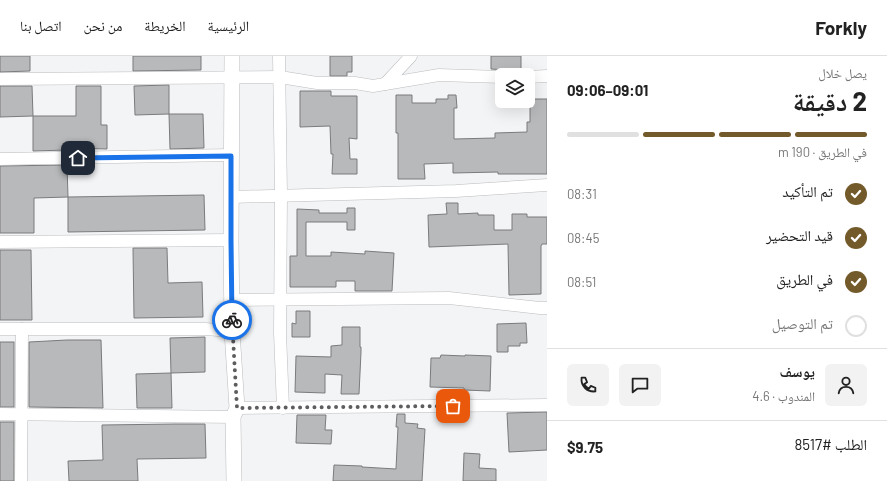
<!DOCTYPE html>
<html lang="ar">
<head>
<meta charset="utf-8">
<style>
	:root { --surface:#fff; --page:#f2f2f2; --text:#222; --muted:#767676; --line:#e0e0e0; --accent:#735a2b }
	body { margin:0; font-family:Barlow,"Noto Naskh Arabic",sans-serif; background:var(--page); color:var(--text); direction:rtl; height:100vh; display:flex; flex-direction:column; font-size:15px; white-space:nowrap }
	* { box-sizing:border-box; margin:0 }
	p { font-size:13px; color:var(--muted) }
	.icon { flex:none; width:22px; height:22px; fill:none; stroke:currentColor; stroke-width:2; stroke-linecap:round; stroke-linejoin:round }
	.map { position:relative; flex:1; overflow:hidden; direction:ltr }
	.side { display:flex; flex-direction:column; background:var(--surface); width:340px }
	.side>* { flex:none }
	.fabs { position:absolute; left:495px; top:12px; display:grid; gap:8px }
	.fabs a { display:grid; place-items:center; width:40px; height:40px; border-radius:6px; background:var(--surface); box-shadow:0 4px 16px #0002; font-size:20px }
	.pin { position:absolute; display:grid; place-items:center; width:34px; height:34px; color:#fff; margin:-17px; border-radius:8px; box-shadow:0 2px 6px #0006 }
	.courier { position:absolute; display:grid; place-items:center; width:40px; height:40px; margin:-20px; border:3px solid #1a73e8; border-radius:50%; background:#fff; color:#222; box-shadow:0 1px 5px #0007 }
	.headline em { font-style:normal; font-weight:700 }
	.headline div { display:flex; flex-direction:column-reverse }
	.headline { display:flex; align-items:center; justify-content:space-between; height:68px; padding:0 20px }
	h1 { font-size:26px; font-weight:700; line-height:30px }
	.bar { display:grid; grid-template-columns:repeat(4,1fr); gap:6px 4px; align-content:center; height:48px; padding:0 20px }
	.bar i { height:5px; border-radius:3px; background:var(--line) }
	.bar .active { background:var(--accent) }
	.bar p { grid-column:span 4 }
	.line { display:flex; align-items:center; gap:10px; padding:0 20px; border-top:1px solid var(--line) }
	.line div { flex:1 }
	.round { display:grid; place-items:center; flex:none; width:42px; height:42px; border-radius:6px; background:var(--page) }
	ol { padding:0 20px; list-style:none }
	li { display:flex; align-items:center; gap:12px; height:44px }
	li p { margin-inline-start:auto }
	li .icon { padding:4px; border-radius:50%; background:var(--accent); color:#fff; stroke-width:4 }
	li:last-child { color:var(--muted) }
	li i { width:22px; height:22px; border:2px solid var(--line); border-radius:50% }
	header { display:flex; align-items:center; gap:24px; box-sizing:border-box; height:56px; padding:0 20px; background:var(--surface); border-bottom:1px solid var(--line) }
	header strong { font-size:19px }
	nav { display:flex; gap:22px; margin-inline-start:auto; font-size:14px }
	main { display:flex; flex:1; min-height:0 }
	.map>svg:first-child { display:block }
	.building { fill:#b8b9bb; stroke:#7a7b7d }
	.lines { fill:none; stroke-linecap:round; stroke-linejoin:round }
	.minor-casing { stroke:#bbbcbe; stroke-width:13 }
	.tertiary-casing { stroke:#bbbcbe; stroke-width:16 }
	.minor { stroke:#fff; stroke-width:12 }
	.tertiary { stroke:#fff; stroke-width:15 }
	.done { stroke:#5d5d5f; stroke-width:4; stroke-dasharray:0 7.2 }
	.route { stroke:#1a73e8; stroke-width:5 }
</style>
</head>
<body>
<header>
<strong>Forkly</strong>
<nav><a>الرئيسية</a><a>الخريطة</a><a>من نحن</a><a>اتصل بنا</a></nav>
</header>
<main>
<section class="side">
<div class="headline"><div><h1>2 دقيقة</h1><p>يصل خلال</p></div><em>09:01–09:06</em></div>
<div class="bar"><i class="active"></i><i class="active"></i><i class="active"></i><i></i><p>في الطريق · 190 m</p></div>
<ol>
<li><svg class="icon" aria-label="check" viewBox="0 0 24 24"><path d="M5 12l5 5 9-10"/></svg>تم التأكيد<p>08:31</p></li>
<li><svg class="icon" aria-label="check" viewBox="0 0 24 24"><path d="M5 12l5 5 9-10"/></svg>قيد التحضير<p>08:45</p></li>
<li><svg class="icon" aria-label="check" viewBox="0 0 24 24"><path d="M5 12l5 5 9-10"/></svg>في الطريق<p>08:51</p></li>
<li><i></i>تم التوصيل</li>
</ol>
<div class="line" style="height:72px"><a class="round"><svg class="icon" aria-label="person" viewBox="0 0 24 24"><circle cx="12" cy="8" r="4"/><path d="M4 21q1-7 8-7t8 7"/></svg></a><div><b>يوسف</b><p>المندوب · 4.6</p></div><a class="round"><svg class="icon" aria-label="chat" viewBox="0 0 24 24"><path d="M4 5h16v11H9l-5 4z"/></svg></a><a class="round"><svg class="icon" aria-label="phone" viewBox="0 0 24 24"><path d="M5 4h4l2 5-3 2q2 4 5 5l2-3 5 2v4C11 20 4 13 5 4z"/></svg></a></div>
<div class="line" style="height:52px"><div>الطلب #8517</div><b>$9.75</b></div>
</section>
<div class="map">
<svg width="547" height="425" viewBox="0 0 547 425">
	<rect width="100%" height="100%" fill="#f3f4f6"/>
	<g class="building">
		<polygon points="0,0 30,0 30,15 0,16"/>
		<polygon points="133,0 201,0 201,14 133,15"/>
		<polygon points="330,0 352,0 352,16 347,16 347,20 330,20"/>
		<polygon points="491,0 521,0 521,19 509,19 506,14 491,13"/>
		<polygon points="169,29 169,58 135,59 134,30"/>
		<polygon points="0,30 32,30 33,60 0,61"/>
		<polygon points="76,30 101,30 101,69 107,69 107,93 67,92 67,94 33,95 33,60 76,60"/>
		<polygon points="300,35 331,35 331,40 357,40 357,83 349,82 350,103 357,103 357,118 332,118 333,98 331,98 330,70 300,71"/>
		<polygon points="396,39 412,39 412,47 436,47 436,43 448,43 448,39 456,39 457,52 454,52 454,83 495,82 495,77 527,76 527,66 530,66 530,43 547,43 547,118 498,118 498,116 453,117 453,107 424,108 425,123 398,123 398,77 396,77"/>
		<polygon points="169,58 203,58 204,92 170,93"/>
		<polygon points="67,109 68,141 34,142 34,177 0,177 0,110"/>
		<polygon points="204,139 205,174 68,176 68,141"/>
		<polygon points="446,147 458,147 458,158 478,157 478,159 494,159 494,174 512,174 512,158 527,158 527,161 547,161 547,188 542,188 541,190 541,238 509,239 508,188 429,191 428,159 447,158"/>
		<polygon points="347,152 355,152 355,174 347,174 347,166 306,166 306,200 331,200 331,196 365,198 365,195 394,197 392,235 355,235 355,225 336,225 336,231 290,231 290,200 297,200 297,153 319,154 319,157 347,157"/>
		<polygon points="133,192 167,192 168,227 202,226 203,261 134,262"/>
		<polygon points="0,194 31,194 32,264 0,264"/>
		<polygon points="296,255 310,255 310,281 292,281 292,267 296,268"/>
		<polygon points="526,267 527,287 520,287 520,290 508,290 508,296 497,296 497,268"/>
		<polygon points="342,271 360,271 360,291 361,291 361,296 359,338 341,338 342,319 325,318 325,337 295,336 296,300 331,301 331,290 342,289"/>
		<polygon points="205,281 205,316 171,317 170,282"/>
		<polygon points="67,284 101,284 103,352 29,351 29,286"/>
		<rect x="0" y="286" width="14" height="65"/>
		<polygon points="441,299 465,300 465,299 491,300 490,335 464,334 464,332 430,331 431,302 440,302"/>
		<polygon points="171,317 172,352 137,352 136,318"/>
		<polygon points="547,356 547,394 509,396 507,357"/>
		<polygon points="397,358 405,358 405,367 418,368 417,372 425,373 422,425 333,425 334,409 362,410 362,411 396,413 398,371 396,371"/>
		<polygon points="297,359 326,359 325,374 332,374 331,388 296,387"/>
		<rect x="0" y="366" width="14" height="59"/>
		<polygon points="176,368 205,368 206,402 137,403 138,425 69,425 68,405 103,404 102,369"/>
		<polygon points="464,397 480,398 479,412 496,413 496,425 463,425"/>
	</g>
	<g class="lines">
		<defs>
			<g id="minor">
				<polyline points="279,0 281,139 280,277 283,352"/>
				<polyline points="528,21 547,20"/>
				<polyline points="0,23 280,21 317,27 355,27 373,30 439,19 502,21"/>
				<polyline points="385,28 411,0"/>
				<polyline points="0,103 231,99"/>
				<polyline points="231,141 456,135 547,129"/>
				<polyline points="0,186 231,184"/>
				<polyline points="232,244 449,242 540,252 547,252"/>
				<polyline points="0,273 205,273 232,275"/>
				<polyline points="237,352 547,349"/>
				<polyline points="0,358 233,361"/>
				<polyline points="21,425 22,273"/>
			</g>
			<polyline id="tertiary" points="232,0 231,184 232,275 237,352 233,361 234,425"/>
		</defs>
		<use href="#minor" class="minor-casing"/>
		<use href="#tertiary" class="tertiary-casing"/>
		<use href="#minor" class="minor"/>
		<use href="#tertiary" class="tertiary"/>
	</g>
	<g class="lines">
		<polyline class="done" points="232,264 237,352 453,350"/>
		<polyline class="route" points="78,102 231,100 231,184 232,264"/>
	</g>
</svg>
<div class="fabs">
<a><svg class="icon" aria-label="layers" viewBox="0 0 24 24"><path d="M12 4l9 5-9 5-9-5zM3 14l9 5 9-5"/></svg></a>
</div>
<div class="pin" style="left:453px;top:350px;background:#ea580c"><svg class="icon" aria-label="bag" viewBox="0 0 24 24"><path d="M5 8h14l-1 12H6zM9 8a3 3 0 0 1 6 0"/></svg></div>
<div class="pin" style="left:78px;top:102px;background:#1f2937"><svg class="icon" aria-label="home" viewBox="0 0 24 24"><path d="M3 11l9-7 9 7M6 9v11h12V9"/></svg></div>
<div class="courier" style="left:232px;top:264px"><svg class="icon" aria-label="bike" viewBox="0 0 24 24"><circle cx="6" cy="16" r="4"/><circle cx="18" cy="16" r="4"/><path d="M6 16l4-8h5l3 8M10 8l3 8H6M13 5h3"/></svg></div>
</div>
</main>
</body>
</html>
